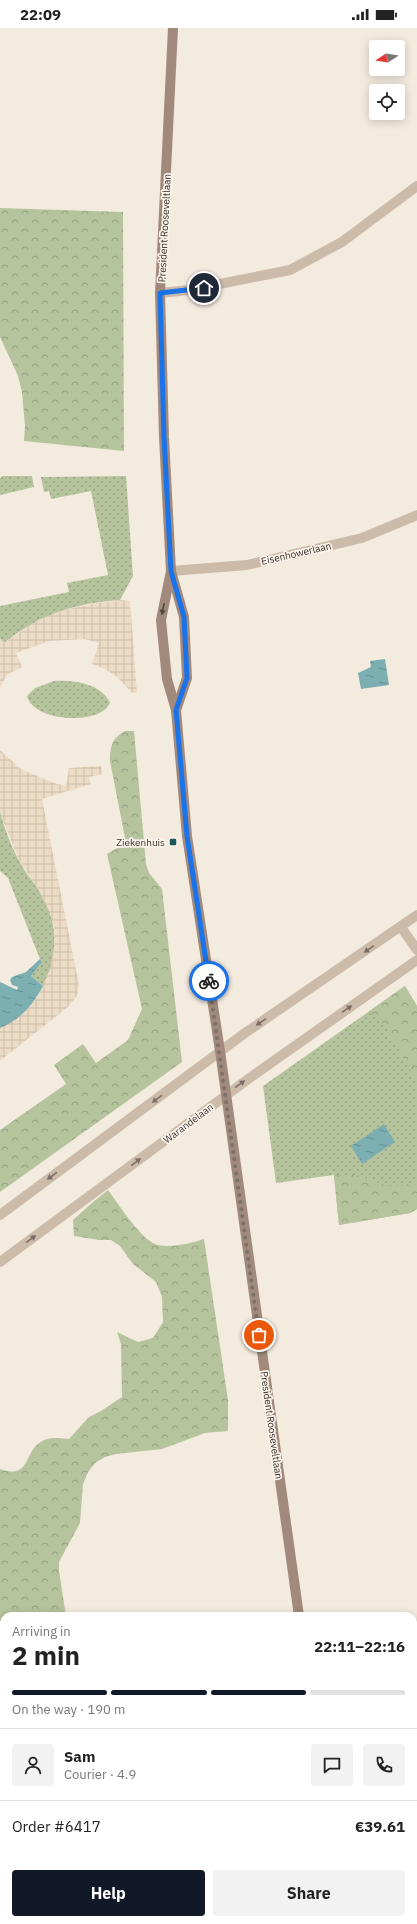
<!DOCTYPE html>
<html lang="en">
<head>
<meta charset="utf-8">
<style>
	:root { --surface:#fff; --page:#f2f2f2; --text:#222; --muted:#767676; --line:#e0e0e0; --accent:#111827 }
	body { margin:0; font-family:"IBM Plex Sans",sans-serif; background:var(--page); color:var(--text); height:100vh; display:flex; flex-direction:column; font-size:15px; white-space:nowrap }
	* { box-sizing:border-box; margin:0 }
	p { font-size:13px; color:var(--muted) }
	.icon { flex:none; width:22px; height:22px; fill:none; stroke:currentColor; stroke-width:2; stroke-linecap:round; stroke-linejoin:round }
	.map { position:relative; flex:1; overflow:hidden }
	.details { position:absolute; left:0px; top:1584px; width:417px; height:312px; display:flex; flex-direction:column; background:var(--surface); border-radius:12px 12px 0 0; box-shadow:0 2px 10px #0003 }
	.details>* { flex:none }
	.needle { width:26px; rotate:258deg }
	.tools { position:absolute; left:369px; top:12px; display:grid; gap:8px }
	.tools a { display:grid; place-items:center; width:36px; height:36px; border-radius:4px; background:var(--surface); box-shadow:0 2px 10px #0003; font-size:20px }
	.pin { position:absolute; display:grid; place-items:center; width:34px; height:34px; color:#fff; margin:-17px; border:2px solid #fff; border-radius:50%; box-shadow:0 1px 4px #0007 }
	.courier { position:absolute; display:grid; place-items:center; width:40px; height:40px; margin:-20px; border:3px solid #1a73e8; border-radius:50%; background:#fff; color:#222; box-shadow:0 1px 5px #0007 }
	.head em { font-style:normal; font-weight:700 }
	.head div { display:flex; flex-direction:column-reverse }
	.head { display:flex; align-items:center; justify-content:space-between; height:68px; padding:0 12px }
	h1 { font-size:26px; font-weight:700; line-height:30px }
	.bar { display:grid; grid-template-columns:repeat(4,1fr); gap:6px 4px; align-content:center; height:48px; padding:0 12px }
	.bar i { height:5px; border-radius:3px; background:var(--line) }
	.bar .current { background:var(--accent) }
	.bar p { grid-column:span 4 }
	.line { display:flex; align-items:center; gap:10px; padding:0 12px; border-top:1px solid var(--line) }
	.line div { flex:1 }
	.round { display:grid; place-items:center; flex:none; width:42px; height:42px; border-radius:4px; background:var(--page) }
	.primary-button { display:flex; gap:8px; margin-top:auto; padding:8px 12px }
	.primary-button a { flex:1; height:46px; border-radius:4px; background:var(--accent); color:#fff; font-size:16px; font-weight:700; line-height:46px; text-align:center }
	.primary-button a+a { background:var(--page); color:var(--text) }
	.status { display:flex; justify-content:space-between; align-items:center; height:28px; padding:0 20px; background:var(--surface); direction:ltr }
	.status svg { height:11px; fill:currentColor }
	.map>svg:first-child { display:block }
	.grass { fill:url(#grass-dots) }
	.forest { fill:url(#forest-crowns) }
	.plaza { fill:url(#plaza-grid) }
	.water { fill:url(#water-ripples) }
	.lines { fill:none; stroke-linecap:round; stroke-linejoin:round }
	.street { stroke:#cdbbaa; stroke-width:10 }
	.secondary { stroke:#a18a7b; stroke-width:10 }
	.oneway { fill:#54463e }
	.oneway2 { fill:#7c6e64 }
	.done { stroke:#7b7169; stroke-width:4; stroke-dasharray:0 7.2 }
	.route { stroke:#1a73e8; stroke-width:5 }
	.poi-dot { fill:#1d585e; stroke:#fbf4ec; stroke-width:1.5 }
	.labels { text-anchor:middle; stroke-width:3.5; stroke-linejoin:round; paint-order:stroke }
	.street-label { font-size:10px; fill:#3a2f2a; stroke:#fbf4ec }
	.poi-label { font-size:10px; fill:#3a2f2a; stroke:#fbf4ec; text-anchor:end }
</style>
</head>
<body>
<div class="status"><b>22:09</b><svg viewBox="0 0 49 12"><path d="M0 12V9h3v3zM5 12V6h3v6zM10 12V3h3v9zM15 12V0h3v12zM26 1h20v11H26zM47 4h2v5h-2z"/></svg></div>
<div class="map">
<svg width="417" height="1896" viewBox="0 0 417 1896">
	<defs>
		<pattern id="grass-dots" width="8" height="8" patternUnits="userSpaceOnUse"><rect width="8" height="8" fill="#b6c49e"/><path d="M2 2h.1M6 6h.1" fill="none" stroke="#95a081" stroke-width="1.8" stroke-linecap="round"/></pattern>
		<pattern id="forest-crowns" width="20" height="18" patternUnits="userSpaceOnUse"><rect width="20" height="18" fill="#b6c49e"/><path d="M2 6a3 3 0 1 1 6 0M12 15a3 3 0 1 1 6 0" fill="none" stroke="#95a081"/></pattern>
		<pattern id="plaza-grid" width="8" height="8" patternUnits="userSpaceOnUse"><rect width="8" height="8" fill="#ecdcc5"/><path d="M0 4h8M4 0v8" fill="none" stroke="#cbbda9"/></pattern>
		<pattern id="water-ripples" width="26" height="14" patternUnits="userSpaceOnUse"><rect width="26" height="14" fill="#7cafb2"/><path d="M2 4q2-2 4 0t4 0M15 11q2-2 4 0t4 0" fill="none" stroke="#678f91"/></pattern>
	</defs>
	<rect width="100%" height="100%" fill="#f4ebdf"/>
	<g class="grass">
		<polygon points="3,448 32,448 34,459 0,467 0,450"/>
		<path d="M 126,448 L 133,548 L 120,572 C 75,575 39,587 4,615 L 0,610 L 0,578 L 69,564 L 67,555 L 108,547 L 91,463 L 51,471 L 49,463 L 44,464 L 41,449 Z"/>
		<path d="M 54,653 C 73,652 101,655 110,675 C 100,698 33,694 27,668 L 35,660 Z"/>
		<path d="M 0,783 C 5,804 14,825 25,843 C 29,849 35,856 39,862 C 58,892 60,927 43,958 L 31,948 L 42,934 L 40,931 L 8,850 L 0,843 Z"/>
		<polygon points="405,958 417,978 417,1181 410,1185 339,1197 334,1147 276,1155 263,1058"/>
		<polygon points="0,1810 4,1810 4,1892 86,1892 86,1896 0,1896"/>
	</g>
	<g class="forest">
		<polygon points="0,180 123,184 124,423 24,413 25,398 22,364 18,348 0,309"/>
		<path d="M 125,703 L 134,703 L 146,836 L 149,845 L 162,861 L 182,1034 L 0,1164 L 0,1102 L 66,1056 L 54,1037 L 83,1016 L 96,1035 L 128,1012 L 142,981 L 107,826 L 126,815 L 110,733 C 110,719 112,710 125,703 Z"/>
		<polygon points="405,958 417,978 417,1054 388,1003 382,995 368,984"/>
		<polygon points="334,1147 356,1147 388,1158 413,1156 417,1153 417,1181 410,1185 339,1197"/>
		<path d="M 108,1162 C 119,1176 141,1213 158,1217 C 171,1220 192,1215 204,1211 L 228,1372 L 228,1403 L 205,1405 L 162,1421 L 116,1426 L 105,1429 L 95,1435 L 88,1444 L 83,1456 L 80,1495 L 59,1534 L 59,1543 L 66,1588 L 4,1588 L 4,1659 L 0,1667 L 0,1441 C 30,1452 25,1424 39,1415 C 49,1408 58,1410 69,1411 L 89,1389 L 101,1383 L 122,1369 L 121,1316 L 117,1304 L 138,1314 L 153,1310 L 163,1294 L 162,1269 L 156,1254 L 133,1236 L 120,1218 L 111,1212 L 99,1212 L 74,1208 L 73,1192 L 93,1174 Z"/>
	</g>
	<g class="plaza">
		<polygon points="120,572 130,573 137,665 132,665 117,649 105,641 92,636 99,615 85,611 49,613 16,625 22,639 10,645 5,650 0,660 0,610 4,615 38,592 60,583 97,575"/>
		<polygon points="0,722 21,741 54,755 66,758 69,740 101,738 102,746 89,749 91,756 42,771 79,957 77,968 68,979 0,1033 0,1000 16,991 38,969 50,941 55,915 54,899 49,883 39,863 18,830 2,790 0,783"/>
	</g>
	<g class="water">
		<polygon points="385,631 389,657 361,661 358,645 371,639 370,633"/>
		<path d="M 40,931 L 42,934 L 31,948 L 43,958 C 33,977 20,992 0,1000 L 0,954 L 17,962 L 18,959 L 12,957 L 10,952 L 12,949 L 26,944 Z"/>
		<polygon points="384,1096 395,1114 362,1136 351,1118"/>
	</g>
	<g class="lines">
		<g class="street">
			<polyline points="160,265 189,262 290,242 342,214 417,158"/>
			<polyline points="171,543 247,537 362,510 417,487"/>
			<polyline points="401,899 417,922"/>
			<polyline points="0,1187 245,1005 417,887"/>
			<polyline points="0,1234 251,1049 417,932"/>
			<polyline points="0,1795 4,1795"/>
		</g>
		<g class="secondary">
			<polyline points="173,0 160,265 164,409 171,543 184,589 187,650 176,682"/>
			<polyline points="171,543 161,592 167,651 176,682 187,808 220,1023 299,1588"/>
			<polyline points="312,1892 313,1896"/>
			<polyline points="351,1892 352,1896"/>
		</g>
	</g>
	<defs><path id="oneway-solid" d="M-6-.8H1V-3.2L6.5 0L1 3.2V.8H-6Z"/></defs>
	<use class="oneway" href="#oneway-solid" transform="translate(163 581) rotate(102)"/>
	<g class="oneway2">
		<use href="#oneway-solid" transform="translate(369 921) rotate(146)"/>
		<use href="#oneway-solid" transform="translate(347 981) rotate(-35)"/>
		<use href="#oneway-solid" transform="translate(261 994) rotate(146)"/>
		<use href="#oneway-solid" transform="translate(240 1056) rotate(-36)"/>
		<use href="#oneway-solid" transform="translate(157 1071) rotate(144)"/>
		<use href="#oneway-solid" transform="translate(136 1134) rotate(-37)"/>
		<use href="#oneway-solid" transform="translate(52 1148) rotate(144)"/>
		<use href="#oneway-solid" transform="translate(31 1211) rotate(-37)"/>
	</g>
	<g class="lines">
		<polyline class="done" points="209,953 259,1307"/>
		<polyline class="route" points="204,260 160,265 164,409 171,543 184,589 187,650 176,682 187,808 209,953"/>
	</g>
	<rect class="poi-dot" x="169" y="810" width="8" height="8" rx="2"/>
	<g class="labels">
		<g class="street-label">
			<text transform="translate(164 200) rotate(-87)" y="4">President Rooseveltlaan</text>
			<text transform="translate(296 525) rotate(-13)" y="4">Eisenhowerlaan</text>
			<text transform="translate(188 1095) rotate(-37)" y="4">Warandelaan</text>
			<text transform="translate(272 1397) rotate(82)" y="4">President Rooseveltlaan</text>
		</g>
		<g class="poi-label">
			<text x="165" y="818">Ziekenhuis</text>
		</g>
	</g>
</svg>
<div class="tools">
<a><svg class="needle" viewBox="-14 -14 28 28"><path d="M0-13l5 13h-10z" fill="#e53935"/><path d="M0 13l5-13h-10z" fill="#767676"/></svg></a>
<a><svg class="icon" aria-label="locate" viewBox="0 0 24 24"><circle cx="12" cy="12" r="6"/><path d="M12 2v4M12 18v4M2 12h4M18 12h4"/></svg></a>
</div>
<div class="pin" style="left:259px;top:1307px;background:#ea580c"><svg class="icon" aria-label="bag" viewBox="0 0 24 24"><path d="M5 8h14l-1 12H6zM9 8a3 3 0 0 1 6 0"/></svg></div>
<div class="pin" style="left:204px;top:260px;background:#1f2937"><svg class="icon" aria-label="home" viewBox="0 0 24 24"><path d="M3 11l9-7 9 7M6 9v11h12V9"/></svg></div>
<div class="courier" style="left:209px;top:953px"><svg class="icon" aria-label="bike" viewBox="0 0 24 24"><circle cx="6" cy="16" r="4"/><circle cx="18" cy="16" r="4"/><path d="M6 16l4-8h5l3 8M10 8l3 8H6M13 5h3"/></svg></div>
<section class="details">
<div class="head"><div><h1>2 min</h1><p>Arriving in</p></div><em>22:11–22:16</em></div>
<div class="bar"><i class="current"></i><i class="current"></i><i class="current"></i><i></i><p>On the way · 190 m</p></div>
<div class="line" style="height:72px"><a class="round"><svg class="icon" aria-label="person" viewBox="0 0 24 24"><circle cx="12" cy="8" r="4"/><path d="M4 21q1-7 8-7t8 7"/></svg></a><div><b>Sam</b><p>Courier · 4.9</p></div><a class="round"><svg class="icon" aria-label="chat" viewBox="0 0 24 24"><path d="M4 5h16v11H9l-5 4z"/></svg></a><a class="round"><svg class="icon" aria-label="phone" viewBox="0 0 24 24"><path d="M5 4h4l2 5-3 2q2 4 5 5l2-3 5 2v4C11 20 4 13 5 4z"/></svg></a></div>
<div class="line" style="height:52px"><div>Order #6417</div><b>€39.61</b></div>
<div class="primary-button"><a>Help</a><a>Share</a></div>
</section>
</div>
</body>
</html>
